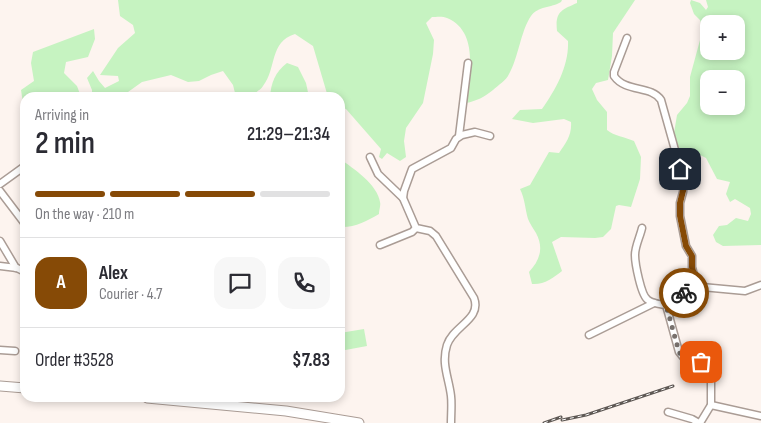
<!DOCTYPE html>
<html lang="en">
<head>
<meta charset="utf-8">
<style>
	:root { --surface:#fff; --page:#f7f7f7; --text:#2b2b33; --muted:#7c7c81; --line:#e1e1e2; --accent:#864a06 }
	body { margin:0; font-family:"Sofia Sans Condensed",sans-serif; background:var(--page); color:var(--text); height:100vh; display:flex; flex-direction:column; font-size:19px; white-space:nowrap }
	* { box-sizing:border-box; margin:0 }
	p { font-size:16px; color:var(--muted) }
	.icon { flex:none; width:28px; height:28px; fill:none; stroke:currentColor; stroke-width:2; stroke-linecap:round; stroke-linejoin:round }
	.map { position:relative; flex:1; overflow:hidden }
	.panel { position:absolute; left:20px; top:92px; width:325px; height:310px; display:flex; flex-direction:column; background:var(--surface); border-radius:15px; box-shadow:0 2px 8px #0003 }
	.panel>* { flex:none }
	.controls { position:absolute; left:700px; top:15px; display:grid; gap:10px }
	.controls a { display:grid; place-items:center; width:45px; height:45px; border-radius:10px; background:var(--surface); box-shadow:0 2px 8px #0003; font-size:25px }
	.pin { position:absolute; display:grid; place-items:center; width:42px; height:42px; color:#fff; margin:-21px; border-radius:10px; box-shadow:0 2px 8px #0006 }
	.courier { position:absolute; display:grid; place-items:center; width:50px; height:50px; margin:-25px; border:4px solid #864a06; border-radius:50%; background:#fff; color:#222; box-shadow:0 1px 6px #0007 }
	.summary em { font-style:normal; font-weight:600 }
	.summary div { display:flex; flex-direction:column-reverse }
	.summary { display:flex; align-items:center; justify-content:space-between; height:85px; padding:0 15px }
	h1 { font-size:32px; font-weight:600; line-height:38px }
	.bar { display:grid; grid-template-columns:repeat(4,1fr); gap:8px 5px; align-content:center; height:60px; padding:0 15px }
	.bar i { height:6px; border-radius:4px; background:var(--line) }
	.bar .current { background:var(--accent) }
	.bar p { grid-column:span 4 }
	.line { display:flex; align-items:center; gap:12px; padding:0 15px; border-top:1px solid var(--line) }
	.line div { flex:1 }
	.round { display:grid; place-items:center; flex:none; width:52px; height:52px; border-radius:15px; background:var(--page) }
	.map>svg:first-child { display:block }
	.green { fill:#c6f3c1; fill-rule:evenodd }
	.lines { fill:none; stroke-linecap:round; stroke-linejoin:round }
	.minor-casing { stroke:#aa9c95; stroke-width:9 }
	.major-casing { stroke:#aa9c95; stroke-width:11 }
	.minor { stroke:#fff; stroke-width:6 }
	.major { stroke:#fff; stroke-width:9 }
	.rail-casing { stroke:#5e5854; stroke-width:3 }
	.rail { stroke:#fff; stroke-width:1; stroke-dasharray:4; stroke-linecap:butt }
	.done { stroke:#78716d; stroke-width:5; stroke-dasharray:0 9 }
	.route { stroke:#864a06; stroke-width:6 }
</style>
</head>
<body>
<div class="map">
<svg width="761" height="423" viewBox="0 0 761 423">
	<rect width="100%" height="100%" fill="#fdf4ef"/>
	<g class="green">
		<path d="M 118,0 L 562,0 L 561,2 C 551,8 538,6 531,16 C 521,30 518,59 509,74 C 506,81 498,85 493,90 C 484,97 477,101 466,103 C 469,76 480,32 447,18 C 443,16 436,17 432,17 L 426,23 L 434,40 L 433,54 L 423,103 L 406,128 L 404,141 L 406,157 L 400,161 L 387,153 L 382,159 L 379,157 L 381,149 L 346,109 L 340,107 L 340,98 L 328,97 L 313,46 L 295,34 C 269,42 277,68 263,86 C 260,91 255,91 253,97 L 236,97 L 233,85 L 223,71 L 211,75 L 199,81 L 188,82 L 171,75 L 142,82 L 121,97 L 92,97 L 92,90 L 87,78 L 93,71 L 99,81 L 105,88 L 119,81 L 118,76 L 100,75 L 118,48 L 135,33 L 133,25 L 120,16 Z"/>
		<path d="M 577,0 L 635,0 L 613,33 L 612,56 L 608,80 L 596,83 L 592,89 L 597,100 L 607,112 L 607,130 C 614,136 625,137 634,141 L 641,157 L 640,179 L 631,207 L 619,205 L 616,206 L 611,229 L 603,237 L 595,238 L 561,237 L 552,242 L 562,271 C 553,278 544,285 532,284 L 529,272 C 540,260 544,248 536,233 C 533,228 530,224 528,219 C 525,209 525,199 520,189 L 530,185 L 549,152 L 559,153 C 566,143 572,135 571,122 L 564,119 L 533,123 L 512,119 L 520,110 L 542,109 C 556,89 569,66 568,41 L 557,31 C 555,12 561,10 577,3 Z"/>
		<path d="M 691,0 L 700,3 L 706,10 L 708,7 L 706,0 L 761,0 L 761,245 L 723,246 L 716,242 L 713,235 L 719,226 L 727,225 L 736,218 L 748,221 L 751,214 L 750,208 L 735,199 L 730,202 L 726,194 L 730,182 L 717,179 L 706,158 L 694,152 L 688,159 L 681,154 L 674,133 L 677,115 L 687,103 L 690,96 L 690,77 L 703,29 L 700,20 L 694,14 L 690,3 ZM 709,24 L 736,24 L 736,51 L 709,51 ZM 709,79 L 736,79 L 736,106 L 709,106 Z"/>
		<polygon points="94,29 95,39 88,57 66,62 64,73 77,86 81,97 25,98 25,103 23,103 21,90 34,81 31,63 33,52"/>
		<path d="M 287,63 L 298,67 L 306,83 L 309,97 L 270,97 C 271,83 275,72 287,63 Z"/>
		<path d="M 340,159 C 353,168 378,185 380,202 C 381,205 379,210 379,214 C 367,221 354,228 340,227 Z"/>
		<polygon points="364,329 367,346 340,351 340,333"/>
	</g>
	<g class="lines">
		<defs>
			<g id="minor">
				<path d="M 627,38 L 614,72 L 614,76 C 626,93 651,85 661,100 L 684,182 L 683,192 L 680,203 L 680,216 L 686,246 L 692,256 L 692,267 L 697,288"/>
				<polyline points="459,136 468,63"/>
				<polyline points="370,157 378,174 403,198"/>
				<polyline points="0,184 25,166"/>
				<polyline points="0,191 25,224"/>
				<path d="M 642,228 C 640,237 635,246 635,255 C 635,263 641,296 648,300 C 653,304 660,304 666,305"/>
				<polyline points="0,241 16,268"/>
				<polyline points="380,245 412,232 416,228"/>
				<polyline points="0,266 17,268 25,272"/>
				<polyline points="589,335 654,303"/>
				<polyline points="0,350 15,351"/>
				<polyline points="711,405 761,416"/>
				<polyline points="668,412 692,419 699,423"/>
				<path d="M 451,423 C 451,414 452,404 451,396 C 449,378 441,364 447,345 C 453,326 482,319 474,298 L 436,236 L 430,231 L 416,228 L 403,198 L 404,191 L 412,169 L 451,148 L 456,139 L 462,135 L 475,132 L 490,136"/>
				<polyline points="700,423 711,405 711,371 707,365 683,357 679,352 666,305 689,290 702,287 745,291 761,285"/>
			</g>
			<g id="major">
				<polyline points="0,386 25,388"/>
				<polyline points="147,398 286,411 359,423"/>
			</g>
		</defs>
		<use href="#minor" class="minor-casing"/>
		<use href="#major" class="major-casing"/>
		<use href="#minor" class="minor"/>
		<use href="#major" class="major"/>
		<defs>
			<g id="rail">
				<polyline points="562,420 586,415 673,386"/>
				<polyline points="544,423 561,417"/>
			</g>
		</defs>
		<use href="#rail" class="rail-casing"/>
		<use href="#rail" class="rail"/>
	</g>
	<g class="lines">
		<polyline class="done" points="684,293 666,305 679,352 682,357 701,362"/>
		<polyline class="route" points="680,169 684,187 680,203 680,216 686,246 692,256 692,267 697,288 684,293"/>
	</g>
</svg>
<div class="controls">
<a>+</a>
<a>−</a>
</div>
<div class="pin" style="left:701px;top:362px;background:#ea580c"><svg class="icon" aria-label="bag" viewBox="0 0 24 24"><path d="M5 8h14l-1 12H6zM9 8a3 3 0 0 1 6 0"/></svg></div>
<div class="pin" style="left:680px;top:169px;background:#1f2937"><svg class="icon" aria-label="home" viewBox="0 0 24 24"><path d="M3 11l9-7 9 7M6 9v11h12V9"/></svg></div>
<div class="courier" style="left:684px;top:293px"><svg class="icon" aria-label="bike" viewBox="0 0 24 24"><circle cx="6" cy="16" r="4"/><circle cx="18" cy="16" r="4"/><path d="M6 16l4-8h5l3 8M10 8l3 8H6M13 5h3"/></svg></div>
<section class="panel">
<div class="summary"><div><h1>2 min</h1><p>Arriving in</p></div><em>21:29–21:34</em></div>
<div class="bar"><i class="current"></i><i class="current"></i><i class="current"></i><i></i><p>On the way · 210 m</p></div>
<div class="line" style="height:90px"><b class="round" style="background:var(--accent);color:#fff">A</b><div><b>Alex</b><p>Courier · 4.7</p></div><a class="round"><svg class="icon" aria-label="chat" viewBox="0 0 24 24"><path d="M4 5h16v11H9l-5 4z"/></svg></a><a class="round"><svg class="icon" aria-label="phone" viewBox="0 0 24 24"><path d="M5 4h4l2 5-3 2q2 4 5 5l2-3 5 2v4C11 20 4 13 5 4z"/></svg></a></div>
<div class="line" style="height:65px"><div>Order #3528</div><b>$7.83</b></div>
</section>
</div>
</body>
</html>
